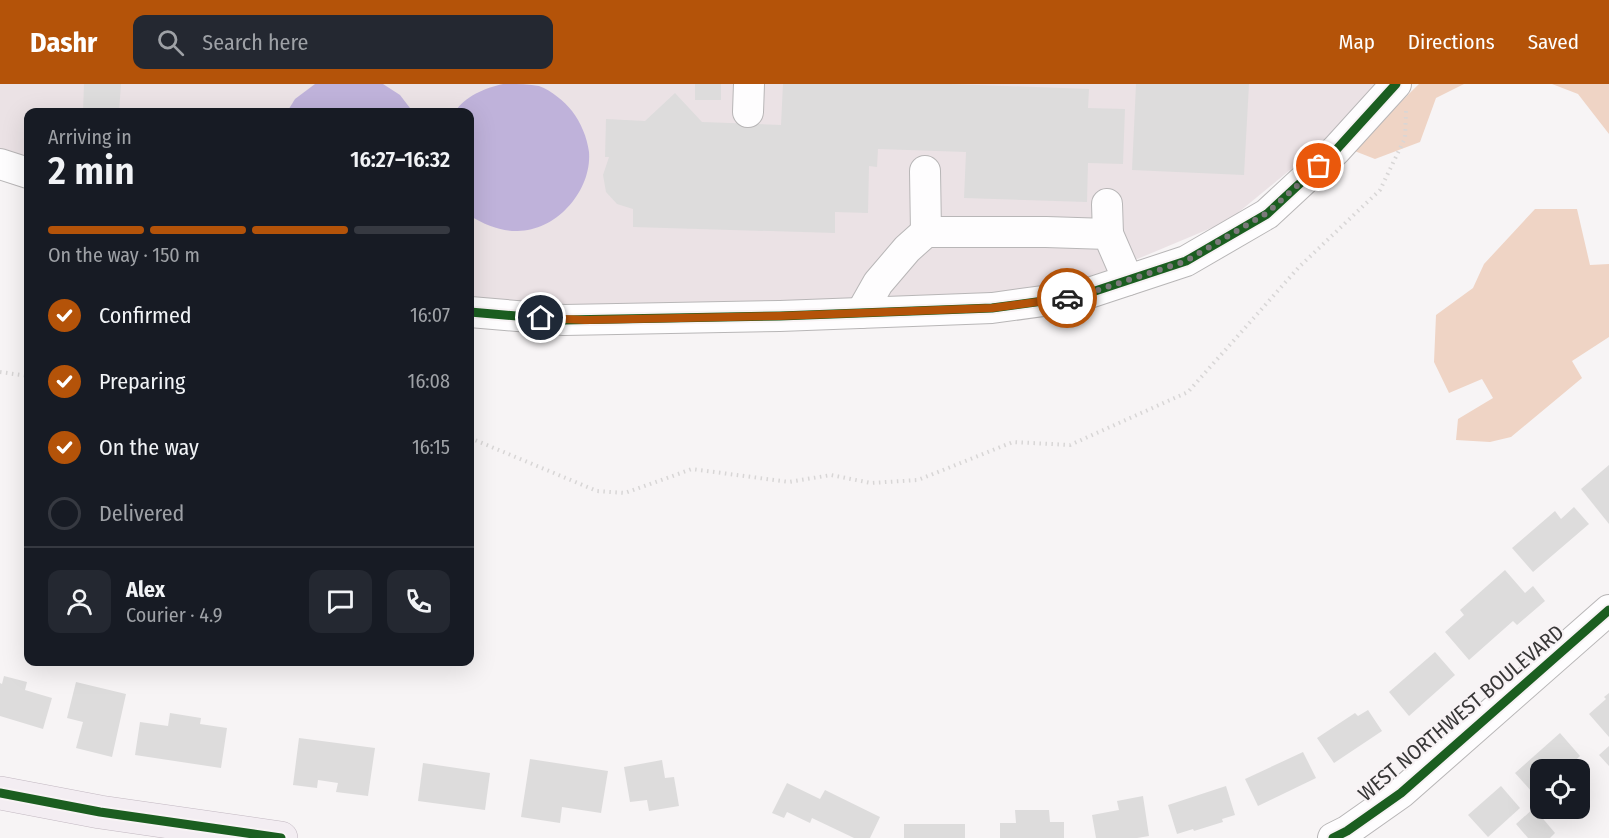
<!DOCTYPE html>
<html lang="en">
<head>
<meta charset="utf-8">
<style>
	:root { --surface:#171b24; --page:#242831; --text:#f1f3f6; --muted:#9ea1a6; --line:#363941; --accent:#b45309 }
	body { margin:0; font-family:"Fira Sans Condensed",sans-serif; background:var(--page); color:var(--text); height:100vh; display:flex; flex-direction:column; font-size:22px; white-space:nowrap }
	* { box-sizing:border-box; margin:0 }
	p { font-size:20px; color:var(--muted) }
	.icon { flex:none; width:33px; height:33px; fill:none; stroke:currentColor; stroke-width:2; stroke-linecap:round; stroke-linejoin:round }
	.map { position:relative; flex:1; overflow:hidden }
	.sheet { position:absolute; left:24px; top:24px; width:450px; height:558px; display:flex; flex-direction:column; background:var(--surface); border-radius:12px; box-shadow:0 6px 24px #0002 }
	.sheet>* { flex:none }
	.controls { position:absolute; left:1530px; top:675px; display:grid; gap:12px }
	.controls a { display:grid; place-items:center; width:60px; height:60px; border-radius:12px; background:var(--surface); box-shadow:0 6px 24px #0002; font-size:30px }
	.pin { position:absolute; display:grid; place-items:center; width:51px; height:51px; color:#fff; margin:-26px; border:3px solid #fff; border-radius:50%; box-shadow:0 2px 6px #0007 }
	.courier { position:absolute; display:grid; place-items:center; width:60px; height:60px; margin:-30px; border:4px solid #b45309; border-radius:50%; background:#fff; color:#222; box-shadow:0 2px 8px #0007 }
	.overview em { font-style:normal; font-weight:600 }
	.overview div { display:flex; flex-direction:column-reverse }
	.overview { display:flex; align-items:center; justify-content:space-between; height:102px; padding:0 24px }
	h1 { font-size:39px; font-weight:600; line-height:45px }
	.bar { display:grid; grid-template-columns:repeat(4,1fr); gap:9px 6px; align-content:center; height:72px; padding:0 24px }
	.bar i { height:8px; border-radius:4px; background:var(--line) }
	.bar .on { background:var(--accent) }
	.bar p { grid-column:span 4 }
	.line { display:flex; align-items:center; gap:15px; padding:0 24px; border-top:2px solid var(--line) }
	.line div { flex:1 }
	.round { display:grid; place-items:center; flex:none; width:63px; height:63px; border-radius:12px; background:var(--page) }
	ol { padding:0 24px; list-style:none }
	li { display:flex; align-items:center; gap:18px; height:66px }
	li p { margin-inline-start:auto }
	li .icon { padding:6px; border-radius:50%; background:var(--accent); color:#fff; stroke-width:4 }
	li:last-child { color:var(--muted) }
	li i { width:33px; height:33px; border:3px solid var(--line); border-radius:50% }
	header { display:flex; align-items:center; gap:36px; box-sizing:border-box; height:84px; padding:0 30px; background:var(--accent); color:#fff }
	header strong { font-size:28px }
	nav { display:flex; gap:33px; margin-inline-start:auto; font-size:21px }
	.search { width:420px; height:54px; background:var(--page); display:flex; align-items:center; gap:15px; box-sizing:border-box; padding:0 21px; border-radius:12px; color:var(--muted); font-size:22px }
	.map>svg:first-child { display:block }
	.built { fill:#ebe2e5 }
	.green { fill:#efd4c5 }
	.water { fill:#bfb2da }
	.building { fill:#dddcdc }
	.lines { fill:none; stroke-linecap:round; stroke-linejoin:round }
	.minor-casing { stroke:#b8b6b7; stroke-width:32 }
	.major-casing { stroke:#c2b8c1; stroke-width:34 }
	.path { stroke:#d8d6d6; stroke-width:4; stroke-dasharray:1.5 4.5; stroke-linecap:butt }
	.minor { stroke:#fefdfe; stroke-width:30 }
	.major { stroke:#f3edf2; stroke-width:33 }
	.cycleway-casing { stroke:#f8f3f5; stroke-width:13 }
	.cycleway { stroke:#1b5e20; stroke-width:9 }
	.done { stroke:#7b797a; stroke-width:6; stroke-dasharray:0 10.8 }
	.route { stroke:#b45309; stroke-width:8 }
	.labels { text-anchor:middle; stroke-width:4.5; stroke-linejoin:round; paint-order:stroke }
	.street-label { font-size:21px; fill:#383737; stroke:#f8f3f5 }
</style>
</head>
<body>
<header>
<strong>Dashr</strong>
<div class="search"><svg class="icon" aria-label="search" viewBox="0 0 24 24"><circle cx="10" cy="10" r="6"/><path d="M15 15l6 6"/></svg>Search here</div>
<nav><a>Map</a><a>Directions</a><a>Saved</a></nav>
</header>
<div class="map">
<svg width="1609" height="754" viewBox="0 0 1609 754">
	<rect width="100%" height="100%" fill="#f7f4f5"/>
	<polygon class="built" points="0,0 1375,0 1353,34 1228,137 1104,189 990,214 566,225 470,217 470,28 28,28 28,79 0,70"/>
	<g class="green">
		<polygon points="1419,0 1464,0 1436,14 1420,58 1375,75 1352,66"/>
		<polygon points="1552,0 1609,0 1609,50 1578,10"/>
		<polygon points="1535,125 1577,125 1590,181 1609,180 1609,253 1572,277 1582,294 1511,353 1490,358 1456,356 1458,335 1493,314 1482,295 1449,309 1434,278 1436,231 1473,204 1484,180"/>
	</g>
	<g class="water">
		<polygon points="315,0 383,0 400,11 413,28 287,28 295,15"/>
		<path d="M 503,0 C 514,0 528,0 539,2 C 552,7 564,17 572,27 C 581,39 587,53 589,68 C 592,107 556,148 516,147 C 499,147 484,140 470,132 L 470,28 L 455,28 C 465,12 485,4 503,0 Z"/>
	</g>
	<g class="building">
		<polygon points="84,0 121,0 119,28 83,28"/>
		<rect x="695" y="0" width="26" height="16"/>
		<polygon points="783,0 950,0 1089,5 1088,24 1125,25 1123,80 1088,79 1087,118 964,114 966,68 878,65 877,83 869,82 868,129 835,128 835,149 633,143 633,125 617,120 606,108 603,91 609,73 605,73 606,35 645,37 675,9 702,38 781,41"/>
		<polygon points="1136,0 1249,0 1244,91 1132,86"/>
		<polygon points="1609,381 1609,440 1581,405"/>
		<polygon points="1574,423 1589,440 1533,488 1512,464 1555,427 1561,435"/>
		<polygon points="1505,486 1525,509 1533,502 1545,517 1517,541 1513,537 1469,576 1445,548 1464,531 1460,526"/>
		<polygon points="1435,568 1455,591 1409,632 1389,608"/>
		<polygon points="4,592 27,598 25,606 52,614 43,645 0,632 0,599 2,600"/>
		<polygon points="76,598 126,610 112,673 76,664 83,638 67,634"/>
		<polygon points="1609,609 1609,653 1589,630 1606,615 1604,613"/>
		<polygon points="1368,626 1382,647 1334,679 1317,654 1355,629 1358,632"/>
		<polygon points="170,629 201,634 200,640 227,644 221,684 135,671 140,638 168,642"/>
		<polygon points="1560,649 1580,672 1565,686 1540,686 1540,701 1532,708 1515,689"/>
		<polygon points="299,654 375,664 368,712 336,708 338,699 318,696 317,704 293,701"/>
		<polygon points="1609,662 1609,682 1599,671"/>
		<polygon points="1303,668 1316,694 1258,722 1245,695"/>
		<polygon points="530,675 608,687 601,729 562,723 560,739 521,733"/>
		<polygon points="662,676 665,694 674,693 679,722 649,727 647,716 630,718 624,683"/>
		<polygon points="423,679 490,689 485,726 418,717"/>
		<polygon points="787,699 820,715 825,706 880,733 870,754 854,754 812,734 810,739 787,728 784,734 772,729"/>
		<polygon points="1226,702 1235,731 1222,735 1223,738 1194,747 1193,745 1177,750 1168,721"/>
		<polygon points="1501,702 1520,724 1488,753 1468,731"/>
		<polygon points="1143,712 1149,752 1137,754 1096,754 1092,731 1119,726 1117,717"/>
		<polygon points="1534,724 1555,749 1550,754 1528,754 1516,740"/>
		<polygon points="1015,726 1049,726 1050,738 1064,738 1064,754 1000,754 1000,739 1016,739"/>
		<rect x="904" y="740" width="61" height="14"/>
	</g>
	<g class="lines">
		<defs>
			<g id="minor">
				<polyline points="748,28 749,0"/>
				<polyline points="0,80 28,89"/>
				<polyline points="925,87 926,148"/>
				<polyline points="1107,120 1108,150"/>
				<polyline points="470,228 564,236 780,232 992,224 1080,212 1186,177 1267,130 1336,66 1396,0"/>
				<polyline points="861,229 878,199 907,165 926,148 1046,148 1108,150 1128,196"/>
				<polyline points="1333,754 1347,747 1401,709 1609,526"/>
			</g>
			<polyline id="major" points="0,709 100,728 281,754"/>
		</defs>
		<use href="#minor" class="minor-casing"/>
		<use href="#major" class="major-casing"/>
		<g class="path">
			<polyline points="0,288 28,292"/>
			<polyline points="470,354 597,407 625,409 692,385 789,398 831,391 871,399 918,396 1013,358 1070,361 1188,308 1299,183 1380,106 1405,54 1406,27"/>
		</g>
		<use href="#minor" class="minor"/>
		<use href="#major" class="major"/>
		<defs>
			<g id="cycleway">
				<polyline points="470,228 564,236 780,232 992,224 1080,212 1186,177 1267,130 1336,66 1396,0"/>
				<polyline points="0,709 100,728 281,754"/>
				<polyline points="1333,754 1347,747 1401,709 1609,526"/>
			</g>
		</defs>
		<use href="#cycleway" class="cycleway-casing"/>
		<use href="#cycleway" class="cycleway"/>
	</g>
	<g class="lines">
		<polyline class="done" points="1067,214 1080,212 1186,177 1267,129 1319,82"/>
		<polyline class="route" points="541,234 585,236 780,232 992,224 1067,214"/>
	</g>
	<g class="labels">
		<g class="street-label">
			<text transform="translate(1461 629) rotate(-40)" y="7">WEST NORTHWEST BOULEVARD</text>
		</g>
	</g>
</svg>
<div class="controls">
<a><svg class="icon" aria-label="locate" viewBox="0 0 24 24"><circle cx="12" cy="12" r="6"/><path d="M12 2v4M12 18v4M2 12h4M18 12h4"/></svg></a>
</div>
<div class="pin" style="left:1319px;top:82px;background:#ea580c"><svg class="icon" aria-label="bag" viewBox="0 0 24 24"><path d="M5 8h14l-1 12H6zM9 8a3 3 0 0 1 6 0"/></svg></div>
<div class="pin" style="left:541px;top:234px;background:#1f2937"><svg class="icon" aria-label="home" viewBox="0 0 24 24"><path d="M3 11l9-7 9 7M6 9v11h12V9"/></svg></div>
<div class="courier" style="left:1067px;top:214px"><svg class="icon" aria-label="car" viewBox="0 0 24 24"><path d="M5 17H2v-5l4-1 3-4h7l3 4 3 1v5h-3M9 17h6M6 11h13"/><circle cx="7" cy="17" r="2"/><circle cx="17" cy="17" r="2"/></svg></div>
<section class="sheet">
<div class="overview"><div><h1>2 min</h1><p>Arriving in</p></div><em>16:27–16:32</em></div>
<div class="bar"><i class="on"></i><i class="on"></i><i class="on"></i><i></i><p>On the way · 150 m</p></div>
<ol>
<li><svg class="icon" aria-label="check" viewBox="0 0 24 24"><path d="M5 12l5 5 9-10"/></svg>Confirmed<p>16:07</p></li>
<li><svg class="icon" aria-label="check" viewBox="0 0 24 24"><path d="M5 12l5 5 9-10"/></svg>Preparing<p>16:08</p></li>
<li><svg class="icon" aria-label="check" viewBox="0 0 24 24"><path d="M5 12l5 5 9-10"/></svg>On the way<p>16:15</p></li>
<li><i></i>Delivered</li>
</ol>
<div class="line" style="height:108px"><a class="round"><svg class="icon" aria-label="person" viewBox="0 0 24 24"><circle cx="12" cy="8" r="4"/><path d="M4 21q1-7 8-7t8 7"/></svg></a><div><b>Alex</b><p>Courier · 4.9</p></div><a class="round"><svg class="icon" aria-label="chat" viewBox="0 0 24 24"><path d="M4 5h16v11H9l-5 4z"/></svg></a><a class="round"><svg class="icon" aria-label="phone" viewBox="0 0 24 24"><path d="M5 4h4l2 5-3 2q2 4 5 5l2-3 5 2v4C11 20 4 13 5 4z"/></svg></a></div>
</section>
</div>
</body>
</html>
